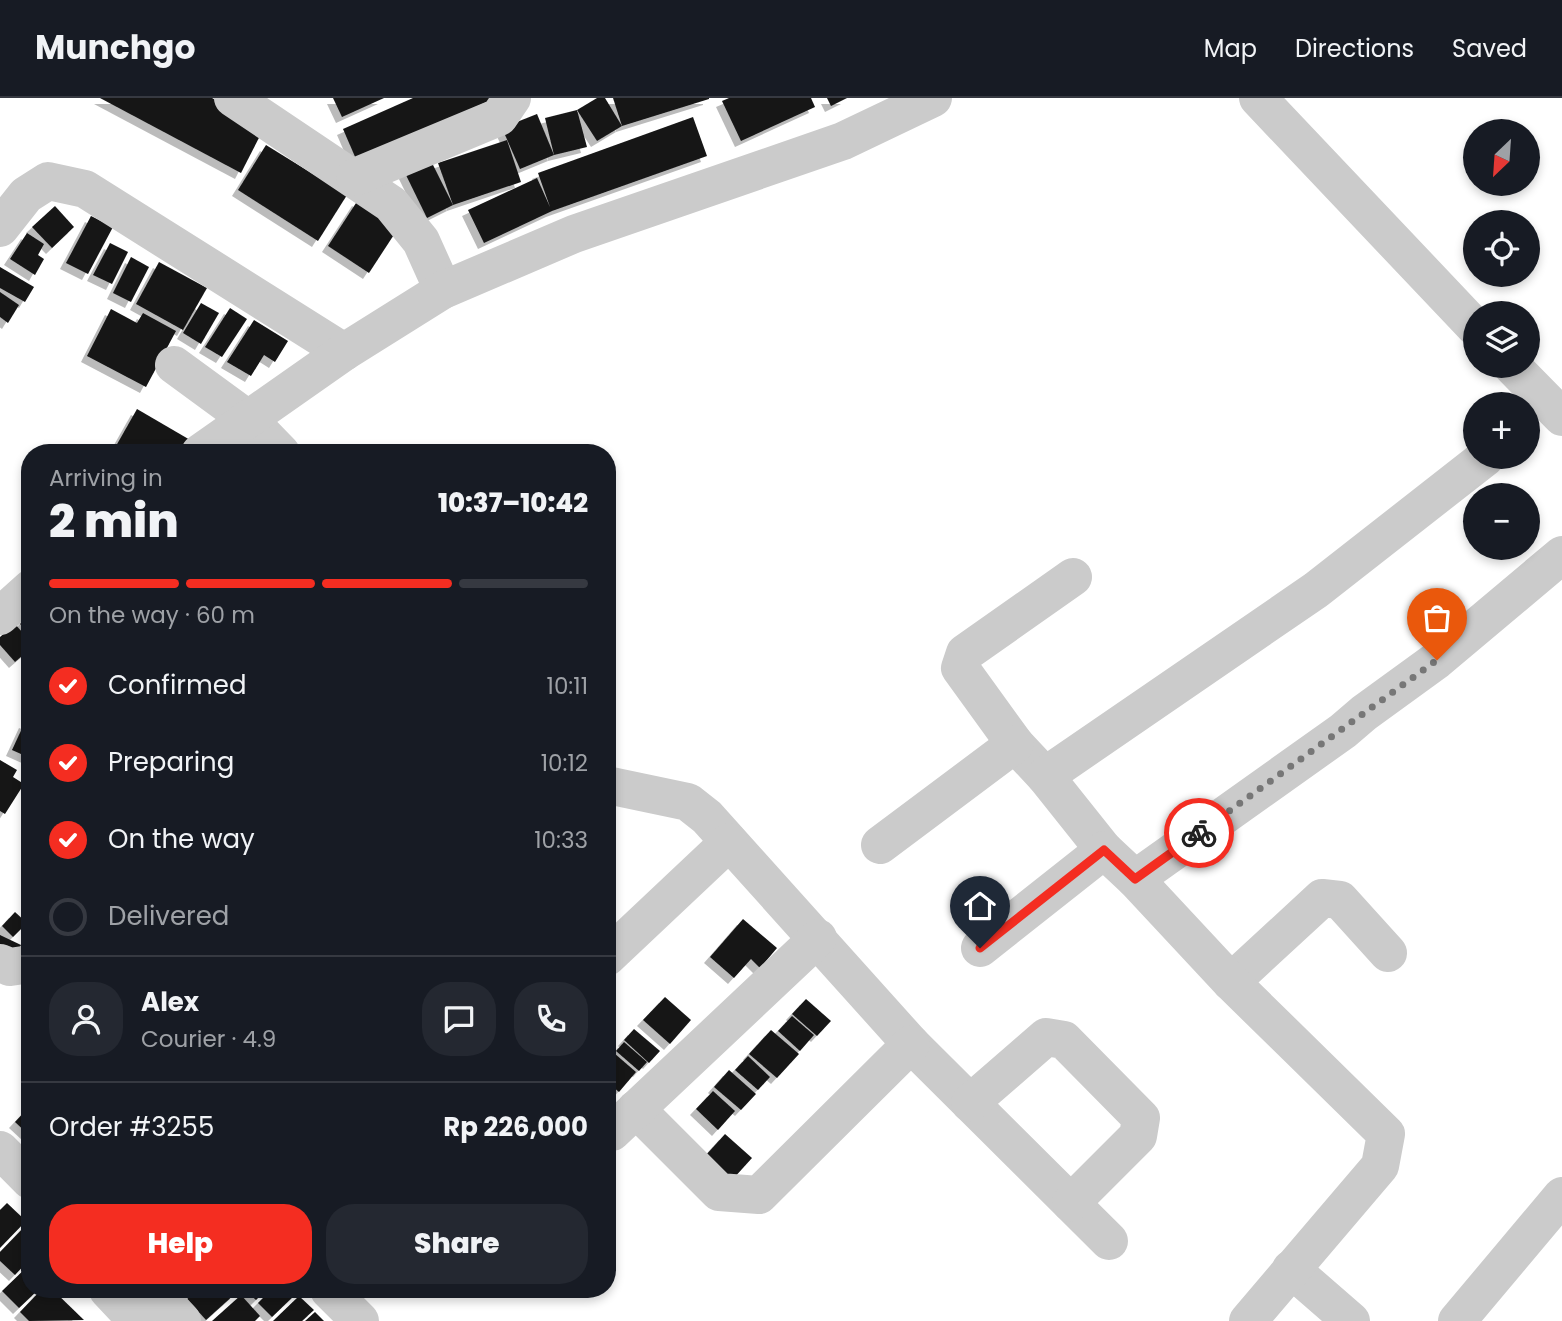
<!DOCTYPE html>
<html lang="en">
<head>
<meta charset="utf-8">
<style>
	:root { --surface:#171b24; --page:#242831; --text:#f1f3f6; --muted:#9ea1a6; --line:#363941; --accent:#f42d21 }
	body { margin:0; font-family:Poppins,sans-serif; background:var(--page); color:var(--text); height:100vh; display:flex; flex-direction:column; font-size:26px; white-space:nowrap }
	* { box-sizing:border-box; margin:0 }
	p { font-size:23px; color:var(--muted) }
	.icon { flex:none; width:38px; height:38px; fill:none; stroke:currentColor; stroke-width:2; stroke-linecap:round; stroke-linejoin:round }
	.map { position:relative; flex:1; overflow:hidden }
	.side { position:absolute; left:21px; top:346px; width:595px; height:854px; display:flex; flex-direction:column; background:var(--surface); border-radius:28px; box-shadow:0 4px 10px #0003 }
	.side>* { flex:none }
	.needle { width:46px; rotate:205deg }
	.buttons { position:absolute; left:1463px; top:21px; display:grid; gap:14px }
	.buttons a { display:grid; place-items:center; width:77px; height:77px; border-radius:50%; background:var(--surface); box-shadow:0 4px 10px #0003; font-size:35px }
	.pin { position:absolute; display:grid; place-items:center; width:60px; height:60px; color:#fff; margin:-72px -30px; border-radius:50% 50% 50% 0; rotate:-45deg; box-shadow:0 0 7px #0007 }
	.pin .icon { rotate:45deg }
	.courier { position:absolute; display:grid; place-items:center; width:70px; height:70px; margin:-35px; border:5px solid #f42d21; border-radius:50%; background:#fff; color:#222; box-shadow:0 2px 9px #0007 }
	.summary em { font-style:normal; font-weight:800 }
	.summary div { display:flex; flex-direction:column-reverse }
	.summary { display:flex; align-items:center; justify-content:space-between; height:119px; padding:0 28px }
	h1 { font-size:46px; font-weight:800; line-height:52px }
	.bar { display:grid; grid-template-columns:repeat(4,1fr); gap:10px 7px; align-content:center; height:84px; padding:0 28px }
	.bar i { height:9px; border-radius:5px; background:var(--line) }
	.bar .current { background:var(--accent) }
	.bar p { grid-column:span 4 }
	.line { display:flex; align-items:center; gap:18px; padding:0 28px; border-top:2px solid var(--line) }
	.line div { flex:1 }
	.round { display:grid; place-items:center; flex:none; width:74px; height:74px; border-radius:28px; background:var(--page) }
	ol { padding:0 28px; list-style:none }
	li { display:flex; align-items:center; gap:21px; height:77px }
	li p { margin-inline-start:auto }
	li .icon { padding:7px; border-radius:50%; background:var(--accent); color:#fff; stroke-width:4 }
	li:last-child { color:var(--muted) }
	li i { width:38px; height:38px; border:4px solid var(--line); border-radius:50% }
	.primary-button { display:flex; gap:14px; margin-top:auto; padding:14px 28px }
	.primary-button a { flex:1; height:80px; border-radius:28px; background:var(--accent); color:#fff; font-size:28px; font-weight:800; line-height:80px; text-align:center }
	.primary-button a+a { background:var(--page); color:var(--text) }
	header { display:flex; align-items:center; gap:42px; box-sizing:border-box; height:98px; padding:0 35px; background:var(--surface); border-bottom:2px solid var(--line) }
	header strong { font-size:33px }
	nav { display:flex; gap:38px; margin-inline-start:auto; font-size:24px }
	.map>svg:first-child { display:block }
	.building { fill:#151515; filter:url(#shadow) }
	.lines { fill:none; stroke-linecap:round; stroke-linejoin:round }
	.minor { stroke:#cbcbcb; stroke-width:38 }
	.done { stroke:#777; stroke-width:7; stroke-dasharray:0 12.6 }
	.route { stroke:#f42d21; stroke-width:9 }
</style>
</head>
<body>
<header>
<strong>Munchgo</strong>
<nav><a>Map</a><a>Directions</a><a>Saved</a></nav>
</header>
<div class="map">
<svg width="1562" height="1223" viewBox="0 0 1562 1223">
	<defs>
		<filter id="shadow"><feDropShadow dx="-6" dy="6" stdDeviation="0" flood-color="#0004"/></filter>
	</defs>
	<rect width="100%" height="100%" fill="#fff"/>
	<g class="building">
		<polygon points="100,0 212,0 265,28 241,75"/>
		<polygon points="333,0 384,0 342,19"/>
		<polygon points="413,0 496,0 356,61 343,31"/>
		<polygon points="597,0 605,0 622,28 597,43 577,12"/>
		<polygon points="613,0 709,0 709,1 622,28"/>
		<polygon points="729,0 811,0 815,9 741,43 722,3"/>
		<polygon points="827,0 847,0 831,8"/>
		<polygon points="577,12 587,49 554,57 545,20"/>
		<polygon points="537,16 554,57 520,71 502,30"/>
		<polygon points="693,19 707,58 552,113 484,145 468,112 537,80 550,109 538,75"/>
		<polygon points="507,42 521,84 453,107 438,65"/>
		<polygon points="266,47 347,97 318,143 238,92"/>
		<polygon points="429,59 453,107 427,120 403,71"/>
		<polygon points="358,102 399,129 369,175 328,148"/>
		<polygon points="55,108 74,129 52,150 32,129"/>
		<polygon points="91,118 113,129 88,176 66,165"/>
		<polygon points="27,135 44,146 38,157 44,161 35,177 10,161"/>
		<polygon points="110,145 128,154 112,186 93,177"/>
		<polygon points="131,159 149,169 131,204 113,195"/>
		<polygon points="159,164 207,190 183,232 136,206"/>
		<polygon points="0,169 34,189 25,204 0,190"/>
		<polygon points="0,194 19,207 8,225 0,219"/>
		<polygon points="201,205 219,215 201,246 183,235"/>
		<polygon points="230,210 247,221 222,259 205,249"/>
		<polygon points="111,211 137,225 143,215 176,233 146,289 87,258"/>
		<polygon points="254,222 288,243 275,264 264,257 251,278 227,264"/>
		<polygon points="137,311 197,346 186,355 128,355 116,348"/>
		<polygon points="30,516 30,535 20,526"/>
		<polygon points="15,526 30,543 30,551 15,564 0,547 0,539"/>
		<polygon points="25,624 30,626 30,660 12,652"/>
		<polygon points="0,662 17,672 13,679 24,686 5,716 0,713"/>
		<polygon points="15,814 27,825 13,839 2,828"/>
		<polygon points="743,821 777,850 760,870 751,861 734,880 710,859"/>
		<polygon points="0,837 21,847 13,863 0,857"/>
		<polygon points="665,899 691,922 670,946 643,922"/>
		<polygon points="806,901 831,923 817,938 792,916"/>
		<polygon points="792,918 814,937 800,953 778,933"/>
		<polygon points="634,931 660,953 649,965 624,942"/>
		<polygon points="771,932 799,956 777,980 749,956"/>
		<polygon points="624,944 647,964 639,973 616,953"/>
		<polygon points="607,949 636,974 619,994 607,984"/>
		<polygon points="748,958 770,979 758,992 735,972"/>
		<polygon points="729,972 756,996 741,1012 714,989"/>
		<polygon points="713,993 735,1013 718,1032 696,1011"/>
		<polygon points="30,1008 30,1035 29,1037 15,1024"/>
		<polygon points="725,1036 752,1060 733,1081 706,1057"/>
		<polygon points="7,1105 26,1123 0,1150 0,1112"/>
		<polygon points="28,1125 30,1161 15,1177 0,1163 0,1154"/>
		<polygon points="28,1168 30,1192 38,1192 19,1210 2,1193"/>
		<polygon points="41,1192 53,1192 84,1222 29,1223 20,1214"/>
		<polygon points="197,1192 233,1192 236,1195 206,1222 187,1201"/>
		<polygon points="245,1192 266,1192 256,1202"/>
		<polygon points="271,1192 296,1192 298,1194 272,1219 258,1205"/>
		<polygon points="241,1197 260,1218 255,1223 212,1223"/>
		<polygon points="299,1198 314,1212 302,1223 273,1223"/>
		<polygon points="315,1214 324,1223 305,1223"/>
	</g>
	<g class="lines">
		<g class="minor">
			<polyline points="233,0 391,106 421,143 443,192"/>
			<polyline points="1258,0 1475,229"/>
			<polyline points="355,79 499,19 512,0"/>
			<polyline points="0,130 26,97 48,83 85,91 344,254"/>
			<polyline points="174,267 249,322 281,355"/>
			<polyline points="1512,268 1562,319"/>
			<polyline points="200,355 344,254 443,192 574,136 843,43 933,0"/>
			<polyline points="0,518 30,491"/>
			<polyline points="1045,678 1015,646 960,570 965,555 1073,479"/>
			<polyline points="607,687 688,704 707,719 911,946 1109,1143"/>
			<polyline points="880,747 1015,646"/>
			<polyline points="1135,781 1104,752 1045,678 1316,492 1486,359"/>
			<polyline points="980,850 1104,752"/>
			<polyline points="607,859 729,744"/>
			<polyline points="0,865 10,869 30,866"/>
			<polyline points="1231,884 1322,800 1340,802 1388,855"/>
			<polyline points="970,1005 1046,939 1064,942 1141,1020 1138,1038 1071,1105"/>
			<polyline points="636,1011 719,1094 759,1097 911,946"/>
			<polyline points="607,1034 612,1034 818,840"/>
			<polyline points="0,1052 30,1082"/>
			<polyline points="1291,1171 1351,1223"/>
			<polyline points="108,1192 137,1223"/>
			<polyline points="153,1192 182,1223"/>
			<polyline points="329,1192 360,1223"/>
			<polyline points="1248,1223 1380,1068 1386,1036 1231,884 1135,781 1343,633 1364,615 1437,562 1562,457"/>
			<polyline points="1457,1223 1562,1098"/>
		</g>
	</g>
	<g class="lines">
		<polyline class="done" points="1199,735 1437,562"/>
		<polyline class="route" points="980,850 1104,752 1135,781 1199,735"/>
	</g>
</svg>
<div class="buttons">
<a><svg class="needle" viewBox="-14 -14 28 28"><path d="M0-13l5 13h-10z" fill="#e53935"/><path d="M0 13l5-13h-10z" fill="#9ea1a6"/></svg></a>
<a><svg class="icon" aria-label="locate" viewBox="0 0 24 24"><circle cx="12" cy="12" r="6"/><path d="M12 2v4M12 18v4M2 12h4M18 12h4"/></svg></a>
<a><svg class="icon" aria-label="layers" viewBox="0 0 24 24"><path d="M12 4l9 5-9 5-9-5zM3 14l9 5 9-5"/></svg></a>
<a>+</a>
<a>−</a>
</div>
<div class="pin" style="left:1437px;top:562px;background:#ea580c"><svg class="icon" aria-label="bag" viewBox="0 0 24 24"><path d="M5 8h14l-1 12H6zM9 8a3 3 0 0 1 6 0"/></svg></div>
<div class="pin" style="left:980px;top:850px;background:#1f2937"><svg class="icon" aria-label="home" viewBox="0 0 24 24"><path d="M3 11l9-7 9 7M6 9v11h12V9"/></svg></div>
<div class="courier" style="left:1199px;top:735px"><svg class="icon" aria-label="bike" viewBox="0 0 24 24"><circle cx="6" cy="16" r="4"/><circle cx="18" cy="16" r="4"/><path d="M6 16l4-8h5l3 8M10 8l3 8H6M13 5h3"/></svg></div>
<section class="side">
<div class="summary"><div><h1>2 min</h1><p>Arriving in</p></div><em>10:37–10:42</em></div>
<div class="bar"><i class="current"></i><i class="current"></i><i class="current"></i><i></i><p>On the way · 60 m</p></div>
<ol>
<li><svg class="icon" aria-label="check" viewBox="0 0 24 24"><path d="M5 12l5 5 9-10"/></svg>Confirmed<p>10:11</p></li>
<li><svg class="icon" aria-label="check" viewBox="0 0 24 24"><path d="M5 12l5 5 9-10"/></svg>Preparing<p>10:12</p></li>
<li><svg class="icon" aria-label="check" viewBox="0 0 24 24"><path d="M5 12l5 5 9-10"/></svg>On the way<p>10:33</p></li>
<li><i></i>Delivered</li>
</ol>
<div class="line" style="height:126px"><a class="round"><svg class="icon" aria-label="person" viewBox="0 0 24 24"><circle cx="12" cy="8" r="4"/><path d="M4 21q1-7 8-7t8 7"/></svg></a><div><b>Alex</b><p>Courier · 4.9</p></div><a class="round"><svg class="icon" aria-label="chat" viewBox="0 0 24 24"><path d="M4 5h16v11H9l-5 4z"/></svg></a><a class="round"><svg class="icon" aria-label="phone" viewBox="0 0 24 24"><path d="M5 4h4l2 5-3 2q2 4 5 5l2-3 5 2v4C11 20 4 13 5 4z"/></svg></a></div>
<div class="line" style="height:91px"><div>Order #3255</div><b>Rp 226,000</b></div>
<div class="primary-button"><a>Help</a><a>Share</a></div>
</section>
</div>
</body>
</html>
